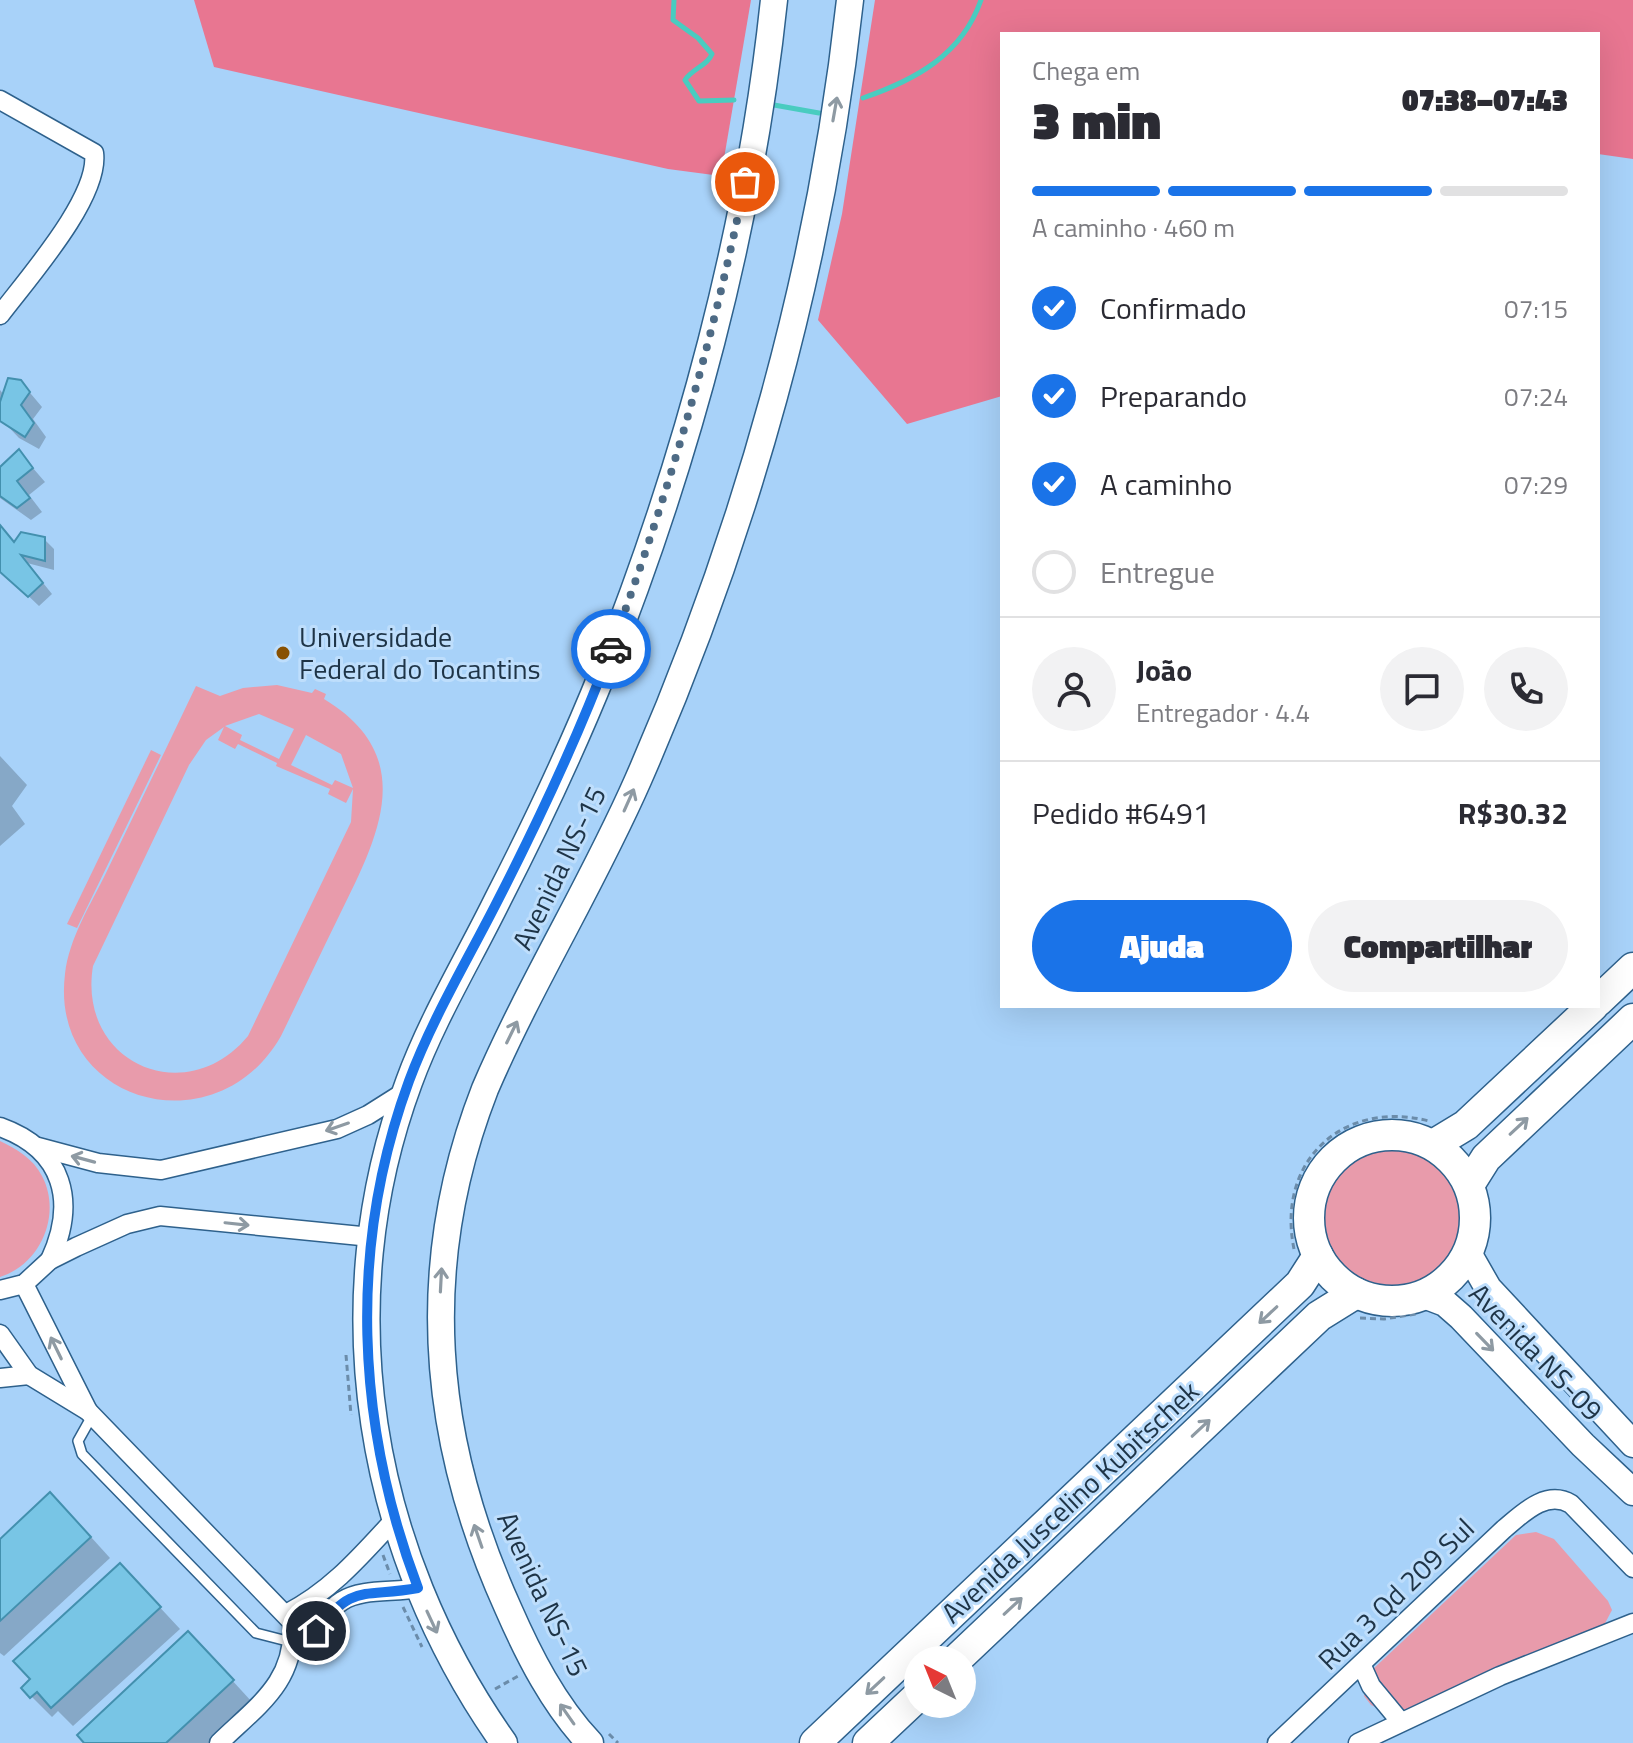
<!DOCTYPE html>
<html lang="pt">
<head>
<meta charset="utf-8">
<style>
	:root { --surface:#fff; --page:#f2f2f3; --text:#2b2b33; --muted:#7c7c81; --line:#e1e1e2; --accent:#1a73e8 }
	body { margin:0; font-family:"Titillium Web",sans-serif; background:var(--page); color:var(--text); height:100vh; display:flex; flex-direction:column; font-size:30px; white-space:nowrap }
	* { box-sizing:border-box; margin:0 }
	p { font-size:26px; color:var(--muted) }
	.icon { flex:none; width:44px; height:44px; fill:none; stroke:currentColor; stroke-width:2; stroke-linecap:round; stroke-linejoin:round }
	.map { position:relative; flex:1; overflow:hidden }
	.side { position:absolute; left:1000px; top:32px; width:600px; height:976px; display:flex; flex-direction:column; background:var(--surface); border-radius:0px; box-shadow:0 8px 32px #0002 }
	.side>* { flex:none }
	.needle { width:52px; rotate:317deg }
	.buttons { position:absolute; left:904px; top:1646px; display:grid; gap:16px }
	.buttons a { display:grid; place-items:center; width:72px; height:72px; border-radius:50%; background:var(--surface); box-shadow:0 8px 32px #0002; font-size:40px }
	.pin { position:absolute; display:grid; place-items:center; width:68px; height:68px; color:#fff; margin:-34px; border:4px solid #fff; border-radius:50%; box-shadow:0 2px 8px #0007 }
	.courier { position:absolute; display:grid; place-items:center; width:80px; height:80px; margin:-40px; border:6px solid #1a73e8; border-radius:50%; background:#fff; color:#222; box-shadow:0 2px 10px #0007 }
	.head em { font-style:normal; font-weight:800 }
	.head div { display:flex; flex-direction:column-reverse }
	.head { display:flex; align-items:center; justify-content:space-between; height:136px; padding:0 32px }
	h1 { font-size:52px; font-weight:800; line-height:60px }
	.bar { display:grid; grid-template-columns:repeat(4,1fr); gap:12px 8px; align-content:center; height:96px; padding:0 32px }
	.bar i { height:10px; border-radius:6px; background:var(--line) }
	.bar .on { background:var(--accent) }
	.bar p { grid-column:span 4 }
	.line { display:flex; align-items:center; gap:20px; padding:0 32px; border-top:2px solid var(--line) }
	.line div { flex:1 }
	.round { display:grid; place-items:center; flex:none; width:84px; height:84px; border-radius:42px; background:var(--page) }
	ol { padding:0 32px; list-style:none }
	li { display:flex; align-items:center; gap:24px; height:88px }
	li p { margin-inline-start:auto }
	li .icon { padding:8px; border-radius:50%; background:var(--accent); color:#fff; stroke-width:4 }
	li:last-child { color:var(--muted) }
	li i { width:44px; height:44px; border:4px solid var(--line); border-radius:50% }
	.action { display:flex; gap:16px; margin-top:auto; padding:16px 32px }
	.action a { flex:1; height:92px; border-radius:48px; background:var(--accent); color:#fff; font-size:32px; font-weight:800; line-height:92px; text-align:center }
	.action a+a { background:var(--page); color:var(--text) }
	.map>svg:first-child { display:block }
	.green { fill:#e89bab; fill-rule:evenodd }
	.forest { fill:#e87691 }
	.shadow { fill:#0003 }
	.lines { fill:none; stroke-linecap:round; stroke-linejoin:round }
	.stream { stroke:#49ccc0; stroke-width:5 }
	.building { fill:#78c5e5; stroke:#4390ae; stroke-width:2 }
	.lane-casing { stroke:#2e618c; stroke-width:12 }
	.street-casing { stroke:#2e618c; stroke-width:21 }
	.secondary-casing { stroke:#2e618c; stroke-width:29 }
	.primary-casing { stroke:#2e618c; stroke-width:33 }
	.path { stroke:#6b8caa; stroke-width:3; stroke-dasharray:6 4; stroke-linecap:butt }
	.lane { stroke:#fff; stroke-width:9 }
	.street { stroke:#fff; stroke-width:18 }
	.secondary { stroke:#fff; stroke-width:26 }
	.primary { stroke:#fff; stroke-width:30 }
	.oneway { stroke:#8e9aa3 }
	.done { stroke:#4e6b85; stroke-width:8; stroke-dasharray:0 14.4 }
	.route { stroke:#1a73e8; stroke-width:10 }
	.poi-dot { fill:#885102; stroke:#bedefc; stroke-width:3 }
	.labels { text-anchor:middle; stroke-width:6; stroke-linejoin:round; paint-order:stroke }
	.poi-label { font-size:28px; fill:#1e3447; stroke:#bedefc; text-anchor:start }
	.street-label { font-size:28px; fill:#1e3447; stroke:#bedefc }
</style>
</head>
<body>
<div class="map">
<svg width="1633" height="1743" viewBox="0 0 1633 1743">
	<rect width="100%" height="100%" fill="#a8d2f9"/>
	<g class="green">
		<path d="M 277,685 L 312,693 L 315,689 L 326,694 L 324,699 C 420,757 378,837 340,914 C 320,955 301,995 281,1036 C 216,1150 49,1103 65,974 C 69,938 91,904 106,873 C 136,811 166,749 196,686 L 220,696 L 243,688 ZM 259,714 L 294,729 L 279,759 L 240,740 L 242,735 L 225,726 ZM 224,727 L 218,740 L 235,749 L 238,744 L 277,763 L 276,766 L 330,789 L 328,794 L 346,803 L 353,789 L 351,822 L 248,1036 C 186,1111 77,1063 93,966 L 189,765 L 206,740 ZM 306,735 L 341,754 L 353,788 L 335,780 L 332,785 L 291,765 Z"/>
		<polygon points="151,750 161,755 77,928 67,924"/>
		<path d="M 0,1141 C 16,1149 33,1158 42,1176 C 62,1214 41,1264 0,1277 Z"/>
		<circle cx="1393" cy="1221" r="73"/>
		<polygon points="1536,1532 1554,1539 1608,1601 1612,1610 1602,1629 1394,1716 1371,1705 1364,1696 1372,1670 1516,1535"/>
	</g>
	<g class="forest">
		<polygon points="194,0 751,0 721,176 668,169 214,67"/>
		<polygon points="875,0 1633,0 1633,159 1598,154 1598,34 1002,34 1002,396 907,424 818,320 842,214"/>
	</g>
	<g class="shadow">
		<polygon points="20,381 42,407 33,419 46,437 39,449 19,438 0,418 0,390 4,395"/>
		<polygon points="19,452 45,482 29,495 42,512 31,520 0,498 0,471"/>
		<polygon points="0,528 15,544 44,539 54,549 54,570 27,563 52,594 39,606 0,569"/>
		<polygon points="0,756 27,785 12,806 25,824 0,846"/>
		<polygon points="71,1515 110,1558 4,1656 0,1653 0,1541"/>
		<polygon points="140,1586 180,1629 73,1726 58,1711 52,1717 23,1688"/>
		<polygon points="208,1654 252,1702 208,1743 87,1743"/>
	</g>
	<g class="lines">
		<g class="stream">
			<path d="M 674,0 L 673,20 L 698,38 L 712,54 C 708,65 692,69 685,80 L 699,101 L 734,100"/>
			<path d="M 863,98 C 915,80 962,55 981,0"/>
			<polyline points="774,105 819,113"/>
		</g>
	</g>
	<g class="building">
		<polygon points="8,378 21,380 30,392 21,405 34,423 25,437 0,421 0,402"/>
		<polygon points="19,449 33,468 17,481 30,498 17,508 0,496 0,467"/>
		<polygon points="0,525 14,542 21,532 45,537 45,561 21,555 43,583 28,597 0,572"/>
		<polygon points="50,1492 91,1537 0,1621 0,1539"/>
		<polygon points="120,1563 161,1607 51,1708 37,1692 30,1698 21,1688 30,1679 13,1661"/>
		<polygon points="188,1631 234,1680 166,1743 84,1743 77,1735"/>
	</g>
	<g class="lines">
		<defs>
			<polyline id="lane" points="92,1416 78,1441 82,1454 256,1633 291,1642"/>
			<g id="street">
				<path d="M 0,100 L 94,153 C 100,197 28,278 0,315"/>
				<path d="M 0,1127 C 64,1150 77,1202 50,1260"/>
				<polyline points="38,1147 98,1163 161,1170 337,1129 368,1115 406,1091"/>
				<polyline points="24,1284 88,1411"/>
				<polyline points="0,1290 24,1284 50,1260 76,1247 127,1224 160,1216 371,1237"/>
				<path d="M 0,1334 L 29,1375 L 88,1411 L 292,1622 C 297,1681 257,1706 219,1743"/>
				<polyline points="0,1378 29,1375"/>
				<path d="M 286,1614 C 331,1591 360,1557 394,1520"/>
				<path d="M 294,1643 C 322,1631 321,1614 342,1601 C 362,1588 395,1593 418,1588"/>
				<polyline points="1362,1666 1371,1686 1400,1721"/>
				<path d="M 1277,1743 L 1504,1529 C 1522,1514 1546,1489 1571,1504 L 1633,1568"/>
				<polyline points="1358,1743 1500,1676 1633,1623"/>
			</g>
			<g id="secondary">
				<polyline points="1468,1253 1488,1288 1633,1444"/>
				<polyline points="1424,1295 1445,1303 1461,1317 1583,1445 1633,1492"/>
				<path d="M 504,1743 C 368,1551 326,1305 409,1082 C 432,1019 468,960 498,899 C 536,825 572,749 603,672 C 688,459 750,228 774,0"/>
				<path d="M 590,1743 C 554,1705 529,1656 508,1608 C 431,1438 416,1266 485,1089 C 530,984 592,885 638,780 C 746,534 821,267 850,0"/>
			</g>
			<g id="primary">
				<polyline points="1598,1001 1633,968"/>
				<circle cx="1392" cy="1218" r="83"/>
				<polyline points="1433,1145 1466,1125 1593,1006"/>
				<polyline points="1469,1185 1486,1158 1633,1019"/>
				<polyline points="956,1660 1319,1316 1356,1293"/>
				<polyline points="815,1743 1300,1284 1318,1256"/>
				<polyline points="868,1743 918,1696"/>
			</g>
		</defs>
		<use href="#lane" class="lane-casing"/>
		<use href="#street" class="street-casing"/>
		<use href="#secondary" class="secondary-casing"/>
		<use href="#primary" class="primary-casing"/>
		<g class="path">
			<path d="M 1294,1249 C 1276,1161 1343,1099 1429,1121"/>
			<polyline points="1360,1318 1384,1319 1416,1314"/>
			<polyline points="346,1355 351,1415"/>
			<polyline points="383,1555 390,1574"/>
			<polyline points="403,1607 422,1647"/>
			<polyline points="495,1689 520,1675"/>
			<polyline points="609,1734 618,1743"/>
		</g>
		<use href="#lane" class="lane"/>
		<use href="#street" class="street"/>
		<use href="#secondary" class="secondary"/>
		<use href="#primary" class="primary"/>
	</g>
	<defs><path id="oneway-shaft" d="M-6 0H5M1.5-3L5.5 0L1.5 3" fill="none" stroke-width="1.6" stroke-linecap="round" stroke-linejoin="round" transform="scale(2)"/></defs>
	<g class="oneway">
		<use href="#oneway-shaft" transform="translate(835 109) rotate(-80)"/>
		<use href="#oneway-shaft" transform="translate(629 800) rotate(-66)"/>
		<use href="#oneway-shaft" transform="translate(512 1032) rotate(-64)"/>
		<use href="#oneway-shaft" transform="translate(1519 1126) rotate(-43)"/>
		<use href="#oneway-shaft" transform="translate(337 1127) rotate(161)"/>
		<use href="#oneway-shaft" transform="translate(83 1159) rotate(-165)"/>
		<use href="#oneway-shaft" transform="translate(237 1224) rotate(6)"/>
		<use href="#oneway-shaft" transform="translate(441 1280) rotate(-87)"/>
		<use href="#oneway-shaft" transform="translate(1268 1315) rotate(137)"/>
		<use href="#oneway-shaft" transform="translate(1485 1342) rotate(46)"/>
		<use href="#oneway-shaft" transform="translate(56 1348) rotate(-116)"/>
		<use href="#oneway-shaft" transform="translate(1201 1428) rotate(-43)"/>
		<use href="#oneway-shaft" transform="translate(478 1536) rotate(-109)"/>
		<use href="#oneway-shaft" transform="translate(1013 1606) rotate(-43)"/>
		<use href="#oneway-shaft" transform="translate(432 1622) rotate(65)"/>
		<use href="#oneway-shaft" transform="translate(875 1686) rotate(137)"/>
		<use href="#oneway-shaft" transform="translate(567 1714) rotate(-125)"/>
	</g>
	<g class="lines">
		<path class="done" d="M 611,649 C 668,496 713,341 745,182"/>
		<path class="route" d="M 316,1631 C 354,1582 364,1598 418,1588 C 356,1424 348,1247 409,1081 C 432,1019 467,961 497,902 C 539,820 579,735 611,649"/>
	</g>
	<circle class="poi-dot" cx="283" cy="653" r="8"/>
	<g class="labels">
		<g class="poi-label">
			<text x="299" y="647">Universidade<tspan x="299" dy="32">Federal do Tocantins</tspan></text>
		</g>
		<g class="street-label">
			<text transform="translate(559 868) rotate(-64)" y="10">Avenida NS-15</text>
			<text transform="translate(1536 1352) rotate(46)" y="10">Avenida NS-09</text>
			<text transform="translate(1070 1502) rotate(-43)" y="10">Avenida Juscelino Kubitschek</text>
			<text transform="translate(543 1594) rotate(65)" y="10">Avenida NS-15</text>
			<text transform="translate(1396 1594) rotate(-44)" y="10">Rua 3 Qd 209 Sul</text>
		</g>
	</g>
</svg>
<div class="buttons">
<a><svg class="needle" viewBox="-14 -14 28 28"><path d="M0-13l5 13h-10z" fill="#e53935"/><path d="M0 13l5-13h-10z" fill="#7c7c81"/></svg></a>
</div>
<div class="pin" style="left:745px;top:182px;background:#ea580c"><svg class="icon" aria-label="bag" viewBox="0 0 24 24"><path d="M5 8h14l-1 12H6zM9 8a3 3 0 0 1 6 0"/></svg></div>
<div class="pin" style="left:316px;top:1631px;background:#1f2937"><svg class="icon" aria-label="home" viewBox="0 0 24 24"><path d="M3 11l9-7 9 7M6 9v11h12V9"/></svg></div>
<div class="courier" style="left:611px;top:649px"><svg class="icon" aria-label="car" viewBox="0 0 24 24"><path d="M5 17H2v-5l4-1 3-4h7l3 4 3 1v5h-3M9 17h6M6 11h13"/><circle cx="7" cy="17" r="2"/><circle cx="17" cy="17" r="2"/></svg></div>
<section class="side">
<div class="head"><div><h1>3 min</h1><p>Chega em</p></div><em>07:38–07:43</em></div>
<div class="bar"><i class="on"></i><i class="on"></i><i class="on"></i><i></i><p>A caminho · 460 m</p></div>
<ol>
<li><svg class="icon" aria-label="check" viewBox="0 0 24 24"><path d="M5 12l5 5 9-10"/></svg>Confirmado<p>07:15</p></li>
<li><svg class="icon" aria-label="check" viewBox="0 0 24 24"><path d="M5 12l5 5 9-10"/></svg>Preparando<p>07:24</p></li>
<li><svg class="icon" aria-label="check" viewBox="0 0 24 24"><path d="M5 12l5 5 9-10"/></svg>A caminho<p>07:29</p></li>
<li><i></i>Entregue</li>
</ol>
<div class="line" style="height:144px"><a class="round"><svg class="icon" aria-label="person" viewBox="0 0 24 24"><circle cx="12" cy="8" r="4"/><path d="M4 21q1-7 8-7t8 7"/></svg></a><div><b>João</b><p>Entregador · 4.4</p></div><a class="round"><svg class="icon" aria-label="chat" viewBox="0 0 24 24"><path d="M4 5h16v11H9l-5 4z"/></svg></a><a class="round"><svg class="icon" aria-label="phone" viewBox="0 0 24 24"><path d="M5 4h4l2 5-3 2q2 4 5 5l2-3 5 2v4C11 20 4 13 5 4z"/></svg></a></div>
<div class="line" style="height:104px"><div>Pedido #6491</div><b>R$30.32</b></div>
<div class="action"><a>Ajuda</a><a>Compartilhar</a></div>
</section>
</div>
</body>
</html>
